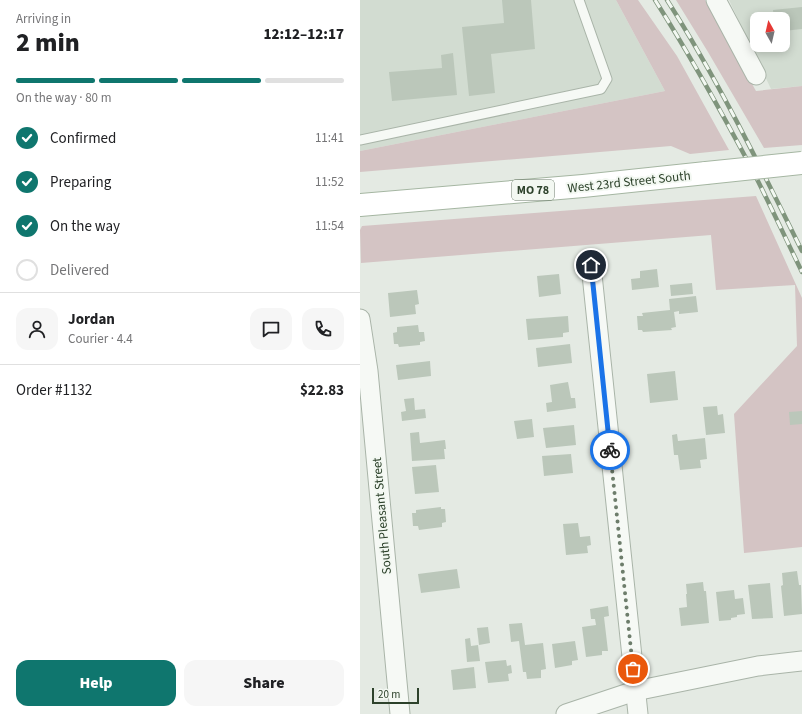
<!DOCTYPE html>
<html lang="en">
<head>
<meta charset="utf-8">
<style>
	:root { --surface:#fff; --page:#f6f6f6; --text:#202124; --muted:#757577; --line:#e0e0e0; --accent:#0f766e }
	body { margin:0; font-family:"Source Sans 3",sans-serif; background:var(--page); color:var(--text); height:100vh; display:flex; flex-direction:column; font-size:15px; white-space:nowrap }
	* { box-sizing:border-box; margin:0 }
	p { font-size:13px; color:var(--muted) }
	.icon { flex:none; width:22px; height:22px; fill:none; stroke:currentColor; stroke-width:2; stroke-linecap:round; stroke-linejoin:round }
	.map { position:relative; flex:1; overflow:hidden }
	.panel { display:flex; flex-direction:column; background:var(--surface); width:360px }
	.panel>* { flex:none }
	.needle { width:26px; rotate:352deg }
	.fabs { position:absolute; left:390px; top:12px; display:grid; gap:8px }
	.fabs a { display:grid; place-items:center; width:40px; height:40px; border-radius:8px; background:var(--surface); box-shadow:0 2px 10px #0003; font-size:20px }
	.scale { position:absolute; left:12px; bottom:10px; width:47px; box-sizing:border-box; padding-left:4px; border:2px solid #2d422b; border-top:0; font-size:11px; line-height:14px; white-space:nowrap; color:#2d422b; -webkit-text-stroke:3px #f3f8f2; paint-order:stroke }
	.pin { position:absolute; display:grid; place-items:center; width:34px; height:34px; color:#fff; margin:-17px; border:2px solid #fff; border-radius:50%; box-shadow:0 1px 4px #0007 }
	.courier { position:absolute; display:grid; place-items:center; width:40px; height:40px; margin:-20px; border:3px solid #1a73e8; border-radius:50%; background:#fff; color:#222; box-shadow:0 1px 5px #0007 }
	.headline em { font-style:normal; font-weight:800 }
	.headline div { display:flex; flex-direction:column-reverse }
	.headline { display:flex; align-items:center; justify-content:space-between; height:68px; padding:0 16px }
	h1 { font-size:26px; font-weight:800; line-height:30px }
	.bar { display:grid; grid-template-columns:repeat(4,1fr); gap:6px 4px; align-content:center; height:48px; padding:0 16px }
	.bar i { height:5px; border-radius:3px; background:var(--line) }
	.bar .on { background:var(--accent) }
	.bar p { grid-column:span 4 }
	.line { display:flex; align-items:center; gap:10px; padding:0 16px; border-top:1px solid var(--line) }
	.line div { flex:1 }
	.round { display:grid; place-items:center; flex:none; width:42px; height:42px; border-radius:12px; background:var(--page) }
	ol { padding:0 16px; list-style:none }
	li { display:flex; align-items:center; gap:12px; height:44px }
	li p { margin-inline-start:auto }
	li .icon { padding:4px; border-radius:50%; background:var(--accent); color:#fff; stroke-width:4 }
	li:last-child { color:var(--muted) }
	li i { width:22px; height:22px; border:2px solid var(--line); border-radius:50% }
	.action { display:flex; gap:8px; margin-top:auto; padding:8px 16px }
	.action a { flex:1; height:46px; border-radius:12px; background:var(--accent); color:#fff; font-size:16px; font-weight:800; line-height:46px; text-align:center }
	.action a+a { background:var(--page); color:var(--text) }
	main { display:flex; flex:1; min-height:0 }
	.map>svg:first-child { display:block }
	.built { fill:#d2dcd1; fill-rule:evenodd }
	.green { fill:#d4c4c4 }
	.building { fill:#bbc7ba }
	.lines { fill:none; stroke-linecap:round; stroke-linejoin:round }
	.lane-casing { stroke:#a9b4a8; stroke-width:11 }
	.street-casing { stroke:#a9b4a8; stroke-width:21 }
	.primary-casing { stroke:#a5b6a2; stroke-width:24 }
	.lane { stroke:#f6f9f5; stroke-width:9 }
	.street { stroke:#f6f9f5; stroke-width:19 }
	.primary { stroke:#fff; stroke-width:22 }
	.rail-casing { stroke:#7f947c; stroke-width:4.5 }
	.rail { stroke:#f3f8f2; stroke-width:3; stroke-dasharray:9; stroke-linecap:butt }
	.primary-bridge-casing { stroke:#a5b6a2; stroke-width:24; stroke-linecap:butt }
	.primary-bridge { stroke:#fff; stroke-width:22 }
	.done { stroke:#6d7d6b; stroke-width:4; stroke-dasharray:0 7.2 }
	.route { stroke:#1a73e8; stroke-width:5 }
	.labels { text-anchor:middle; stroke-width:4; stroke-linejoin:round; paint-order:stroke }
	.shield { fill:#f3f8f2; stroke:#687967; stroke-width:1 }
	.shield-label { font-size:12px; font-weight:bold; fill:#2d422b }
	.street-label { font-size:13px; fill:#2d422b; stroke:#f3f8f2 }
</style>
</head>
<body>
<main>
<section class="panel">
<div class="headline"><div><h1>2 min</h1><p>Arriving in</p></div><em>12:12–12:17</em></div>
<div class="bar"><i class="on"></i><i class="on"></i><i class="on"></i><i></i><p>On the way · 80 m</p></div>
<ol>
<li><svg class="icon" aria-label="check" viewBox="0 0 24 24"><path d="M5 12l5 5 9-10"/></svg>Confirmed<p>11:41</p></li>
<li><svg class="icon" aria-label="check" viewBox="0 0 24 24"><path d="M5 12l5 5 9-10"/></svg>Preparing<p>11:52</p></li>
<li><svg class="icon" aria-label="check" viewBox="0 0 24 24"><path d="M5 12l5 5 9-10"/></svg>On the way<p>11:54</p></li>
<li><i></i>Delivered</li>
</ol>
<div class="line" style="height:72px"><a class="round"><svg class="icon" aria-label="person" viewBox="0 0 24 24"><circle cx="12" cy="8" r="4"/><path d="M4 21q1-7 8-7t8 7"/></svg></a><div><b>Jordan</b><p>Courier · 4.4</p></div><a class="round"><svg class="icon" aria-label="chat" viewBox="0 0 24 24"><path d="M4 5h16v11H9l-5 4z"/></svg></a><a class="round"><svg class="icon" aria-label="phone" viewBox="0 0 24 24"><path d="M5 4h4l2 5-3 2q2 4 5 5l2-3 5 2v4C11 20 4 13 5 4z"/></svg></a></div>
<div class="line" style="height:52px"><div>Order #1132</div><b>$22.83</b></div>
<div class="action"><a>Help</a><a>Share</a></div>
</section>
<div class="map">
<svg width="442" height="714" viewBox="0 0 442 714">
	<rect width="100%" height="100%" fill="#e4eae3"/>
	<g class="built">
		<polygon points="0,0 256,0 305,91 0,151"/>
		<path d="M 369,0 L 442,0 L 442,86 L 411,89 ZM 397,19 L 423,19 L 423,45 L 397,45 Z"/>
	</g>
	<g class="green">
		<polygon points="256,0 278,0 317,56 369,150 330,154 311,146 0,172 0,151 305,91"/>
		<polygon points="316,0 345,0 396,91 442,86 442,145 404,148 348,52"/>
		<polygon points="396,196 442,298 442,547 384,553 374,414 437,346 435,285 356,290 351,235 1,263 0,230 2,226"/>
	</g>
	<g class="building">
		<polygon points="142,0 171,0 175,49 131,54 135,93 109,96 102,27 144,23"/>
		<polygon points="442,7 442,29 423,31 423,19 414,19 413,10"/>
		<polygon points="93,53 97,95 32,101 29,72 82,68 81,55"/>
		<polygon points="297,269 299,287 272,290 271,279 280,278 280,271"/>
		<polygon points="199,274 201,294 179,297 177,276"/>
		<polygon points="332,283 333,294 311,296 310,285"/>
		<polygon points="57,290 59,304 55,305 56,314 30,317 28,293"/>
		<polygon points="336,296 338,312 319,314 319,311 314,312 316,327 311,328 312,330 283,332 282,330 278,330 277,316 283,316 282,313 310,310 309,299"/>
		<polygon points="208,316 209,332 203,333 203,337 168,340 166,319"/>
		<polygon points="58,325 59,332 64,332 65,341 60,342 60,345 39,347 38,344 34,344 33,333 37,332 37,327"/>
		<polygon points="210,344 212,363 178,367 176,348"/>
		<polygon points="70,361 71,376 38,380 36,365"/>
		<polygon points="315,371 318,400 290,403 287,374"/>
		<polygon points="208,382 211,398 215,398 216,408 187,412 186,403 192,402 190,385"/>
		<polygon points="54,398 55,410 65,409 66,418 42,421 41,412 46,411 44,399"/>
		<polygon points="357,406 358,415 363,414 365,433 346,435 343,407"/>
		<polygon points="442,411 442,424 430,425 429,412"/>
		<polygon points="172,419 174,437 157,439 154,421"/>
		<polygon points="214,425 216,445 186,448 183,428"/>
		<polygon points="59,432 60,443 85,440 86,449 84,449 85,459 52,461 50,433"/>
		<polygon points="317,434 318,441 345,438 347,459 340,460 341,468 320,470 318,455 314,455 312,435"/>
		<polygon points="211,454 213,473 184,476 182,456"/>
		<polygon points="76,465 79,492 55,494 52,467"/>
		<polygon points="81,507 81,509 85,509 86,522 82,523 82,527 59,530 58,526 53,526 52,513 56,513 56,510"/>
		<polygon points="218,523 220,537 230,536 231,545 227,546 228,553 206,555 203,524"/>
		<polygon points="97,569 100,588 61,593 58,574"/>
		<polygon points="437,571 439,585 441,585 442,614 424,616 421,586 423,585 422,573"/>
		<polygon points="343,582 344,591 346,591 349,623 321,626 319,608 327,607 326,594 327,594 326,584"/>
		<polygon points="410,583 413,618 392,619 388,585"/>
		<polygon points="374,590 375,599 383,598 385,614 377,615 377,617 371,618 371,620 359,621 356,592"/>
		<polygon points="248,606 249,616 244,617 248,651 242,651 242,655 226,657 222,627 236,625 235,619 231,619 230,609"/>
		<polygon points="162,623 165,645 183,643 186,669 181,670 181,678 167,679 166,672 163,672 159,641 151,642 149,624"/>
		<polygon points="128,627 130,643 119,645 117,628"/>
		<polygon points="110,638 111,646 118,645 120,661 107,662 105,639"/>
		<polygon points="215,641 218,660 212,661 212,665 195,668 192,644"/>
		<polygon points="146,660 147,666 151,665 152,673 148,674 149,681 128,683 125,662"/>
		<polygon points="114,667 116,688 93,690 91,670"/>
	</g>
	<g class="lines">
		<defs>
			<polyline id="lane" points="0,140 241,89 247,79 219,0"/>
			<g id="street">
				<polyline points="356,0 396,75"/>
				<polyline points="231,265 278,714"/>
				<polyline points="0,319 8,371 40,714"/>
				<polyline points="206,714 275,691 398,666 442,661"/>
			</g>
			<polyline id="primary" points="0,205 223,186 346,173"/>
		</defs>
		<use href="#lane" class="lane-casing"/>
		<use href="#street" class="street-casing"/>
		<use href="#primary" class="primary-casing"/>
		<use href="#lane" class="lane"/>
		<use href="#street" class="street"/>
		<use href="#primary" class="primary"/>
		<defs>
			<g id="rail">
				<path d="M 295,0 C 330,55 362,113 393,171 C 410,205 426,239 442,272"/>
				<path d="M 307,0 C 358,80 400,166 442,251"/>
			</g>
		</defs>
		<use href="#rail" class="rail-casing"/>
		<use href="#rail" class="rail"/>
		<defs>
			<polyline id="primary-bridge" points="346,173 442,163"/>
		</defs>
		<use href="#primary-bridge" class="primary-bridge-casing"/>
		<use href="#primary-bridge" class="primary-bridge"/>
	</g>
	<g class="lines">
		<polyline class="done" points="250,450 273,669"/>
		<polyline class="route" points="231,265 250,450"/>
	</g>
	<g class="labels">
		<rect class="shield" x="152" y="180" width="42" height="20" rx="3"/>
		<g class="shield-label">
			<text x="173" y="194">MO 78</text>
		</g>
		<g class="street-label">
			<text transform="translate(269 181) rotate(-6)" y="5">West 23rd Street South</text>
			<text transform="translate(21 516) rotate(-95)" y="5">South Pleasant Street</text>
		</g>
	</g>
</svg>
<div class="fabs">
<a><svg class="needle" viewBox="-14 -14 28 28"><path d="M0-13l5 13h-10z" fill="#e53935"/><path d="M0 13l5-13h-10z" fill="#757577"/></svg></a>
</div>
<div class="scale">20 m</div>
<div class="pin" style="left:273px;top:669px;background:#ea580c"><svg class="icon" aria-label="bag" viewBox="0 0 24 24"><path d="M5 8h14l-1 12H6zM9 8a3 3 0 0 1 6 0"/></svg></div>
<div class="pin" style="left:231px;top:265px;background:#1f2937"><svg class="icon" aria-label="home" viewBox="0 0 24 24"><path d="M3 11l9-7 9 7M6 9v11h12V9"/></svg></div>
<div class="courier" style="left:250px;top:450px"><svg class="icon" aria-label="bike" viewBox="0 0 24 24"><circle cx="6" cy="16" r="4"/><circle cx="18" cy="16" r="4"/><path d="M6 16l4-8h5l3 8M10 8l3 8H6M13 5h3"/></svg></div>
</div>
</main>
</body>
</html>
